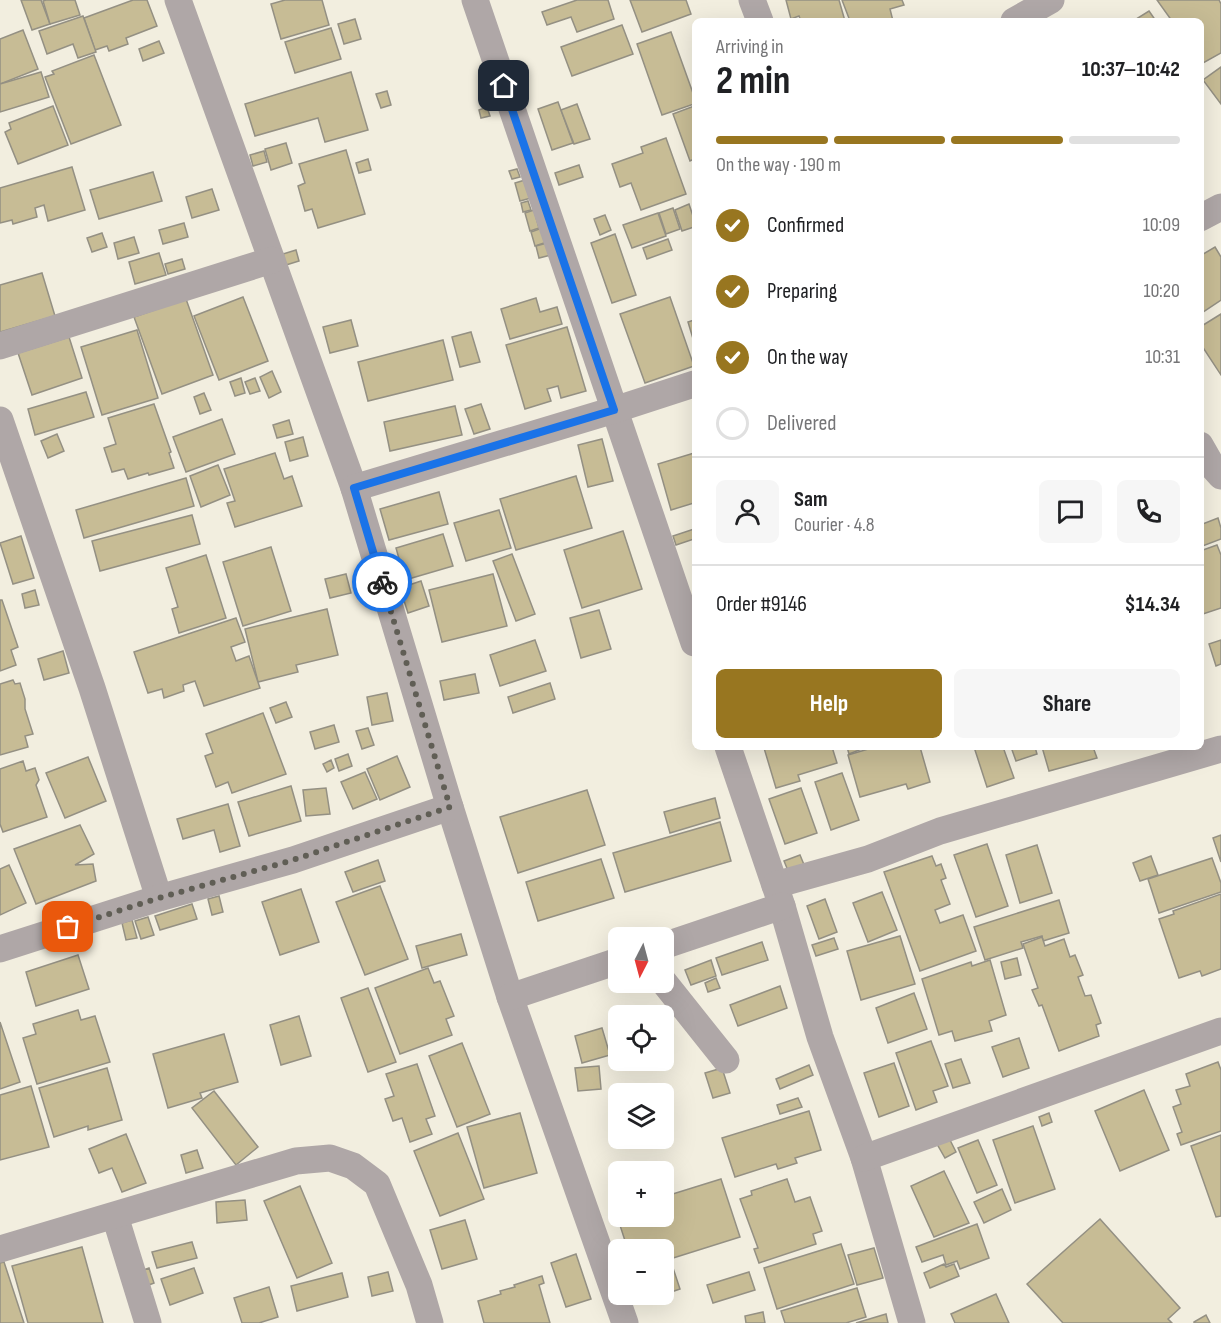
<!DOCTYPE html>
<html lang="en">
<head>
<meta charset="utf-8">
<style>
	:root { --surface:#fff; --page:#f6f6f6; --text:#202124; --muted:#757577; --line:#e0e0e0; --accent:#987620 }
	body { margin:0; font-family:"Sofia Sans Condensed",sans-serif; background:var(--page); color:var(--text); height:100vh; display:flex; flex-direction:column; font-size:22px; white-space:nowrap }
	* { box-sizing:border-box; margin:0 }
	p { font-size:20px; color:var(--muted) }
	.icon { flex:none; width:33px; height:33px; fill:none; stroke:currentColor; stroke-width:2; stroke-linecap:round; stroke-linejoin:round }
	.map { position:relative; flex:1; overflow:hidden }
	.panel { position:absolute; left:692px; top:18px; width:512px; height:732px; display:flex; flex-direction:column; background:var(--surface); border-radius:9px; box-shadow:0 6px 24px #0002 }
	.panel>* { flex:none }
	.needle { width:39px; rotate:186deg }
	.controls { position:absolute; left:608px; top:927px; display:grid; gap:12px }
	.controls a { display:grid; place-items:center; width:66px; height:66px; border-radius:9px; background:var(--surface); box-shadow:0 6px 24px #0002; font-size:30px }
	.pin { position:absolute; display:grid; place-items:center; width:51px; height:51px; color:#fff; margin:-26px; border-radius:12px; box-shadow:0 3px 9px #0006 }
	.courier { position:absolute; display:grid; place-items:center; width:60px; height:60px; margin:-30px; border:4px solid #1a73e8; border-radius:50%; background:#fff; color:#222; box-shadow:0 2px 8px #0007 }
	.overview em { font-style:normal; font-weight:700 }
	.overview div { display:flex; flex-direction:column-reverse }
	.overview { display:flex; align-items:center; justify-content:space-between; height:102px; padding:0 24px }
	h1 { font-size:39px; font-weight:700; line-height:45px }
	.bar { display:grid; grid-template-columns:repeat(4,1fr); gap:9px 6px; align-content:center; height:72px; padding:0 24px }
	.bar i { height:8px; border-radius:4px; background:var(--line) }
	.bar .current { background:var(--accent) }
	.bar p { grid-column:span 4 }
	.line { display:flex; align-items:center; gap:15px; padding:0 24px; border-top:2px solid var(--line) }
	.line div { flex:1 }
	.round { display:grid; place-items:center; flex:none; width:63px; height:63px; border-radius:9px; background:var(--page) }
	ol { padding:0 24px; list-style:none }
	li { display:flex; align-items:center; gap:18px; height:66px }
	li p { margin-inline-start:auto }
	li .icon { padding:6px; border-radius:50%; background:var(--accent); color:#fff; stroke-width:4 }
	li:last-child { color:var(--muted) }
	li i { width:33px; height:33px; border:3px solid var(--line); border-radius:50% }
	.primary-button { display:flex; gap:12px; margin-top:auto; padding:12px 24px }
	.primary-button a { flex:1; height:69px; border-radius:9px; background:var(--accent); color:#fff; font-size:24px; font-weight:700; line-height:69px; text-align:center }
	.primary-button a+a { background:var(--page); color:var(--text) }
	.map>svg:first-child { display:block }
	.building { fill:#c7bc95; stroke:#949083; stroke-width:1.5 }
	.lines { fill:none; stroke-linecap:round; stroke-linejoin:round }
	.minor { stroke:#afa7a7; stroke-width:27 }
	.done { stroke:#605e55; stroke-width:6; stroke-dasharray:0 10.8 }
	.route { stroke:#1a73e8; stroke-width:8 }
</style>
</head>
<body>
<div class="map">
<svg width="1221" height="1323" viewBox="0 0 1221 1323">
	<rect width="100%" height="100%" fill="#f2eedf"/>
	<g class="building">
		<polygon points="21,0 41,0 50,24 32,30"/>
		<polygon points="46,0 75,0 80,15 50,24 43,1"/>
		<polygon points="133,0 147,0 157,26 126,38 128,44 109,51 107,46 95,50 84,18"/>
		<polygon points="285,0 322,0 329,25 281,39 271,4"/>
		<polygon points="577,0 608,0 614,19 577,32 571,17 547,25 542,12"/>
		<polygon points="630,0 686,0 691,14 642,32"/>
		<polygon points="786,0 839,0 845,21 801,21 799,16 791,19"/>
		<polygon points="842,0 902,0 904,5 890,9 893,21 850,21"/>
		<polygon points="1157,0 1219,0 1221,4 1221,53 1203,63 1200,58 1200,21 1172,21"/>
		<polygon points="1149,11 1156,21 1133,21"/>
		<polygon points="83,16 96,52 78,58 73,44 47,54 39,31"/>
		<polygon points="355,19 361,39 344,44 338,24"/>
		<polygon points="622,25 633,54 572,76 561,47"/>
		<polygon points="331,28 341,59 295,73 285,42"/>
		<polygon points="23,30 38,69 0,84 0,39"/>
		<polygon points="671,32 694,96 694,104 662,115 637,44"/>
		<polygon points="159,41 164,53 143,61 139,49"/>
		<polygon points="94,55 121,125 71,144 45,77 54,74 52,71"/>
		<polygon points="1221,67 1221,104 1203,80"/>
		<polygon points="41,72 49,97 0,112 0,84"/>
		<polygon points="351,72 368,130 325,142 318,118 255,136 245,104"/>
		<polygon points="387,91 391,105 381,108 376,94"/>
		<polygon points="558,102 573,143 552,150 538,109"/>
		<polygon points="577,104 590,139 574,144 561,110"/>
		<polygon points="53,106 68,145 18,164 5,132 11,129 9,123"/>
		<polygon points="694,106 694,159 690,161 673,114"/>
		<polygon points="487,107 490,116 481,118 479,110"/>
		<polygon points="666,138 686,194 641,210 631,183 620,187 612,164 643,153 641,147"/>
		<polygon points="286,143 292,163 271,170 265,149"/>
		<polygon points="346,150 365,214 318,228 312,209 305,211 298,186 305,183 299,164"/>
		<polygon points="264,151 267,162 253,166 250,155"/>
		<polygon points="368,159 371,170 359,173 356,163"/>
		<polygon points="579,165 583,177 559,185 555,173"/>
		<polygon points="72,167 85,210 48,221 44,205 35,208 37,217 13,224 12,220 0,223 0,188"/>
		<polygon points="517,169 520,177 512,179 509,171"/>
		<polygon points="153,172 162,201 99,219 90,190"/>
		<polygon points="525,180 531,198 520,201 515,183"/>
		<polygon points="212,189 219,210 192,218 186,197"/>
		<polygon points="528,201 531,210 523,212 521,203"/>
		<polygon points="689,204 694,219 694,227 682,231 675,210"/>
		<polygon points="673,208 680,229 666,234 659,213"/>
		<polygon points="534,210 539,228 530,231 525,213"/>
		<polygon points="658,213 666,236 632,248 623,225"/>
		<polygon points="605,215 611,230 600,235 594,219"/>
		<polygon points="184,223 188,237 163,244 159,230"/>
		<polygon points="542,228 547,242 535,246 531,232"/>
		<polygon points="102,233 107,247 92,252 87,238"/>
		<polygon points="615,234 636,295 612,303 591,243"/>
		<polygon points="134,237 139,253 118,259 114,243"/>
		<polygon points="668,239 672,250 647,259 643,248"/>
		<polygon points="547,243 551,255 539,258 536,246"/>
		<polygon points="1215,247 1221,257 1221,300 1200,314 1200,256"/>
		<polygon points="296,250 299,261 286,265 283,254"/>
		<polygon points="159,253 166,275 135,284 129,262"/>
		<polygon points="182,259 185,269 168,274 165,264"/>
		<polygon points="42,273 55,316 0,332 0,285"/>
		<polygon points="243,297 268,361 219,380 194,316"/>
		<polygon points="670,297 694,366 645,383 620,314"/>
		<polygon points="536,298 540,312 557,307 562,324 510,339 501,309"/>
		<polygon points="186,299 213,375 162,394 134,317"/>
		<polygon points="1221,314 1221,375 1200,343 1200,327"/>
		<polygon points="351,320 358,346 330,353 323,327"/>
		<polygon points="694,320 694,342 688,322"/>
		<polygon points="567,327 586,391 561,398 558,386 547,389 551,401 525,409 506,345"/>
		<polygon points="137,330 158,398 102,415 81,347"/>
		<polygon points="471,332 480,362 460,367 452,337"/>
		<polygon points="69,337 82,378 32,395 18,353"/>
		<polygon points="443,340 453,380 368,401 358,362"/>
		<polygon points="272,371 281,392 269,398 260,377"/>
		<polygon points="241,378 245,393 235,396 230,382"/>
		<polygon points="255,378 260,391 250,394 245,382"/>
		<polygon points="86,392 94,417 35,435 28,409"/>
		<polygon points="204,393 211,410 200,414 194,397"/>
		<polygon points="154,404 171,452 169,453 174,468 149,475 148,473 128,479 124,469 112,472 104,448 116,444 108,418"/>
		<polygon points="481,404 490,429 474,434 465,409"/>
		<polygon points="455,406 462,435 390,451 384,422"/>
		<polygon points="222,419 235,454 186,472 173,437"/>
		<polygon points="289,420 293,434 277,438 273,425"/>
		<polygon points="57,434 64,451 48,458 41,441"/>
		<polygon points="303,437 308,456 290,461 285,442"/>
		<polygon points="602,439 613,481 588,487 578,445"/>
		<polygon points="275,453 284,479 292,476 302,506 235,527 227,503 235,501 224,469"/>
		<polygon points="694,453 694,503 671,510 658,464"/>
		<polygon points="218,465 230,495 201,507 190,476"/>
		<polygon points="576,476 592,528 516,550 500,499"/>
		<polygon points="186,478 194,506 84,538 76,510"/>
		<polygon points="439,492 448,524 389,540 380,509"/>
		<polygon points="499,510 511,548 466,561 454,523"/>
		<polygon points="192,515 200,544 100,571 92,541"/>
		<polygon points="1218,518 1221,528 1221,539 1200,547 1200,525"/>
		<polygon points="694,529 694,539 676,545 673,536"/>
		<polygon points="623,531 642,589 582,608 564,550"/>
		<polygon points="443,534 453,566 405,580 396,548"/>
		<polygon points="21,536 34,578 13,584 0,543"/>
		<polygon points="1217,545 1221,555 1221,608 1200,615 1200,551"/>
		<polygon points="271,547 291,611 243,626 223,562"/>
		<polygon points="512,554 535,614 516,621 493,561"/>
		<polygon points="206,555 226,618 179,633 172,609 178,607 166,568"/>
		<polygon points="346,574 351,593 330,598 325,579"/>
		<polygon points="493,574 507,626 442,642 429,590"/>
		<polygon points="421,581 429,606 408,613 400,588"/>
		<polygon points="35,590 39,605 25,608 22,594"/>
		<polygon points="0,600 2,600 18,647 11,650 16,665 0,671"/>
		<polygon points="327,609 338,655 296,665 298,672 258,682 245,629"/>
		<polygon points="599,610 611,649 581,658 570,618"/>
		<polygon points="236,618 245,642 231,647 236,661 249,656 260,688 204,706 195,681 183,685 184,691 164,698 162,689 148,693 134,652"/>
		<polygon points="535,640 546,671 500,686 490,655"/>
		<polygon points="1221,640 1221,664 1216,666 1209,644"/>
		<polygon points="63,651 69,673 44,680 38,659"/>
		<polygon points="475,674 479,693 444,700 440,681"/>
		<polygon points="13,680 15,684 20,683 25,699 25,709 33,734 25,736 28,747 0,755 0,684"/>
		<polygon points="550,683 555,699 513,713 508,697"/>
		<polygon points="387,693 393,721 372,725 367,697"/>
		<polygon points="286,702 292,717 276,723 270,708"/>
		<polygon points="263,713 286,774 232,793 228,782 216,787 205,756 213,753 206,734"/>
		<polygon points="334,725 339,742 315,749 310,732"/>
		<polygon points="368,728 374,745 362,749 356,731"/>
		<polygon points="832,747 837,763 798,775 800,781 776,788 764,748"/>
		<polygon points="847,747 867,747 849,754"/>
		<polygon points="875,747 920,747 930,782 908,789 906,784 860,797 848,755"/>
		<polygon points="974,747 1003,747 1014,778 987,787"/>
		<polygon points="1011,747 1035,747 1037,754 1016,761"/>
		<polygon points="1042,747 1093,747 1097,758 1049,771"/>
		<polygon points="348,754 352,766 339,771 335,759"/>
		<polygon points="397,756 410,787 380,800 367,769"/>
		<polygon points="88,757 106,801 65,818 46,773"/>
		<polygon points="331,760 334,768 327,772 323,764"/>
		<polygon points="23,761 26,771 35,768 39,780 36,785 47,817 3,832 0,824 0,769"/>
		<polygon points="365,772 377,799 353,809 341,782"/>
		<polygon points="842,773 859,820 831,830 815,782"/>
		<polygon points="291,786 301,821 249,836 238,802"/>
		<polygon points="326,788 330,814 306,816 303,790"/>
		<polygon points="801,788 817,833 785,844 769,799"/>
		<polygon points="587,790 605,845 518,873 500,817"/>
		<polygon points="715,798 720,818 670,833 664,812"/>
		<polygon points="228,804 240,846 220,852 214,830 183,839 177,819"/>
		<polygon points="720,822 731,861 625,892 613,853"/>
		<polygon points="80,825 94,854 75,865 93,864 96,881 36,904 14,849"/>
		<polygon points="1221,835 1221,862 1213,838"/>
		<polygon points="987,844 1008,906 976,917 954,855"/>
		<polygon points="1037,845 1052,893 1020,903 1006,855"/>
		<polygon points="800,855 805,867 789,873 784,861"/>
		<polygon points="932,856 936,866 941,864 946,878 941,880 950,904 935,910 940,923 963,915 976,951 920,971 884,872"/>
		<polygon points="1151,856 1158,875 1140,881 1133,863"/>
		<polygon points="1212,858 1221,883 1221,892 1159,913 1148,879"/>
		<polygon points="601,859 614,898 538,921 526,882"/>
		<polygon points="378,860 385,881 353,892 345,872"/>
		<polygon points="9,865 26,903 0,915 0,869"/>
		<polygon points="380,886 408,959 365,975 336,902"/>
		<polygon points="301,889 319,942 280,955 262,902"/>
		<polygon points="882,892 897,930 868,942 853,903"/>
		<polygon points="1221,894 1221,969 1202,976 1200,971 1179,978 1159,919 1174,914 1173,911"/>
		<polygon points="219,896 223,912 212,915 208,899"/>
		<polygon points="825,899 837,932 819,939 807,906"/>
		<polygon points="1059,900 1069,933 1043,941 1042,936 1021,942 1023,948 985,960 974,927"/>
		<polygon points="192,904 197,919 160,930 155,916"/>
		<polygon points="148,917 154,935 141,939 135,921"/>
		<polygon points="132,920 137,938 126,940 122,923"/>
		<polygon points="461,934 467,955 422,968 416,946"/>
		<polygon points="900,936 915,984 861,1000 847,951"/>
		<polygon points="1042,937 1045,946 1064,939 1070,957 1075,955 1083,975 1078,977 1085,996 1091,995 1101,1023 1096,1025 1099,1036 1059,1051 1042,1005 1039,1006 1032,990 1038,988 1023,944"/>
		<polygon points="834,938 838,949 816,956 812,945"/>
		<polygon points="762,942 768,960 722,975 716,958"/>
		<polygon points="78,955 89,989 36,1006 26,972"/>
		<polygon points="1017,958 1021,975 1005,979 1001,962"/>
		<polygon points="711,960 716,976 691,985 685,970"/>
		<polygon points="990,960 1006,1015 989,1021 992,1031 955,1041 952,1031 939,1035 922,979 971,962 972,966"/>
		<polygon points="428,968 434,983 440,981 454,1016 446,1019 452,1035 400,1054 375,988"/>
		<polygon points="716,978 720,988 708,992 705,983"/>
		<polygon points="780,986 787,1008 738,1026 730,1005"/>
		<polygon points="368,988 396,1062 368,1072 341,998"/>
		<polygon points="914,993 927,1029 888,1043 876,1008"/>
		<polygon points="78,1010 81,1020 95,1016 110,1062 37,1084 23,1038 36,1034 33,1024"/>
		<polygon points="299,1016 311,1056 281,1065 270,1025"/>
		<polygon points="0,1022 20,1082 0,1089"/>
		<polygon points="602,1028 610,1055 582,1063 575,1036"/>
		<polygon points="224,1034 238,1082 200,1093 202,1098 168,1108 153,1054"/>
		<polygon points="1019,1038 1029,1068 1003,1077 992,1047"/>
		<polygon points="931,1041 948,1086 933,1091 937,1102 916,1110 896,1053"/>
		<polygon points="462,1043 490,1114 457,1127 429,1056"/>
		<polygon points="961,1059 970,1083 953,1088 945,1064"/>
		<polygon points="1218,1062 1221,1070 1221,1131 1181,1145 1177,1134 1182,1132 1173,1107 1181,1104 1176,1090 1190,1086 1186,1074"/>
		<polygon points="894,1063 909,1106 879,1117 864,1073"/>
		<polygon points="417,1064 435,1116 426,1119 432,1134 410,1142 402,1118 393,1121 385,1099 394,1096 386,1074"/>
		<polygon points="809,1065 813,1075 780,1089 776,1079"/>
		<polygon points="599,1066 601,1089 578,1091 575,1068"/>
		<polygon points="107,1068 122,1120 88,1130 88,1126 54,1137 39,1088"/>
		<polygon points="722,1068 730,1093 713,1098 705,1073"/>
		<polygon points="31,1086 49,1147 0,1160 0,1095"/>
		<polygon points="1144,1090 1169,1150 1120,1171 1095,1111"/>
		<polygon points="214,1091 258,1147 236,1165 192,1108"/>
		<polygon points="798,1098 802,1107 780,1114 777,1105"/>
		<polygon points="809,1111 821,1150 795,1158 797,1163 778,1169 776,1164 735,1177 722,1138"/>
		<polygon points="520,1113 537,1173 484,1188 467,1127"/>
		<polygon points="1049,1113 1052,1122 1042,1126 1039,1117"/>
		<polygon points="1033,1126 1055,1189 1015,1203 993,1140"/>
		<polygon points="458,1133 484,1199 440,1216 414,1151"/>
		<polygon points="126,1134 146,1183 122,1192 112,1168 99,1173 89,1149"/>
		<polygon points="1221,1135 1221,1216 1216,1217 1191,1146"/>
		<polygon points="949,1138 956,1152 945,1158 937,1144"/>
		<polygon points="978,1140 997,1185 977,1193 958,1148"/>
		<polygon points="197,1150 203,1168 186,1173 181,1155"/>
		<polygon points="944,1171 969,1223 934,1237 911,1186"/>
		<polygon points="721,1179 740,1237 670,1259 680,1289 645,1301 643,1294 663,1294 663,1250 628,1250 616,1213 618,1212 618,1216 656,1216 659,1225 670,1222 663,1197"/>
		<polygon points="787,1179 795,1202 810,1197 822,1231 813,1234 816,1244 759,1263 754,1249 758,1248 740,1199 752,1195 751,1191"/>
		<polygon points="300,1186 332,1263 297,1278 264,1201"/>
		<polygon points="1002,1189 1011,1210 984,1223 974,1202"/>
		<polygon points="245,1200 247,1220 217,1223 216,1202"/>
		<polygon points="1100,1219 1180,1308 1168,1319 1172,1323 1063,1323 1027,1284"/>
		<polygon points="465,1220 477,1259 442,1269 430,1230"/>
		<polygon points="977,1224 989,1258 960,1269 957,1261 946,1265 943,1255 922,1262 916,1247"/>
		<polygon points="192,1242 197,1258 157,1268 152,1252"/>
		<polygon points="841,1244 854,1284 777,1309 764,1268"/>
		<polygon points="82,1247 103,1323 28,1323 12,1266"/>
		<polygon points="874,1248 883,1278 857,1285 848,1255"/>
		<polygon points="576,1254 591,1299 566,1307 551,1263"/>
		<polygon points="4,1262 24,1323 0,1323 0,1263"/>
		<polygon points="944,1264 946,1267 954,1264 959,1276 930,1288 924,1273"/>
		<polygon points="149,1268 154,1283 141,1288 135,1273"/>
		<polygon points="194,1268 203,1293 170,1305 161,1279"/>
		<polygon points="388,1272 393,1291 372,1296 368,1277"/>
		<polygon points="749,1272 755,1290 713,1303 707,1285"/>
		<polygon points="342,1273 348,1297 297,1311 291,1286"/>
		<polygon points="542,1276 544,1283 539,1285 550,1323 484,1323 478,1301 501,1294 500,1291 515,1287 514,1285"/>
		<polygon points="269,1287 278,1317 259,1323 242,1323 234,1298"/>
		<polygon points="857,1288 866,1317 846,1323 785,1323 781,1311"/>
		<polygon points="996,1294 1009,1323 955,1323 951,1314"/>
		<polygon points="763,1312 765,1323 746,1323 745,1316"/>
		<polygon points="886,1314 888,1323 856,1323"/>
		<polygon points="1206,1315 1210,1323 1194,1323 1194,1322"/>
	</g>
	<g class="lines">
		<g class="minor">
			<polyline points="178,0 354,488 450,807 510,997 625,1323"/>
			<polyline points="475,0 694,643"/>
			<polyline points="752,0 760,21"/>
			<polyline points="1014,21 1051,0"/>
			<polyline points="1200,218 1221,207"/>
			<polyline points="0,346 272,260"/>
			<polyline points="0,420 92,688 159,898"/>
			<polyline points="1200,445 1212,466 1221,476"/>
			<polyline points="354,488 614,410 694,384"/>
			<polyline points="728,747 782,906 820,1037 864,1158 912,1323"/>
			<polyline points="775,885 868,859 940,831 1221,749"/>
			<polyline points="663,946 782,906"/>
			<polyline points="0,949 159,898 293,860 450,807"/>
			<polyline points="663,981 726,1060"/>
			<polyline points="510,997 618,961"/>
			<polyline points="864,1158 1221,1031"/>
			<polyline points="115,1216 148,1323"/>
			<polyline points="0,1249 296,1161 330,1158 353,1166 377,1184 419,1285 430,1323"/>
		</g>
	</g>
	<g class="lines">
		<polyline class="done" points="68,927 159,898 293,860 450,807 382,582"/>
		<polyline class="route" points="382,582 354,488 614,410 504,86"/>
	</g>
</svg>
<div class="controls">
<a><svg class="needle" viewBox="-14 -14 28 28"><path d="M0-13l5 13h-10z" fill="#e53935"/><path d="M0 13l5-13h-10z" fill="#757577"/></svg></a>
<a><svg class="icon" aria-label="locate" viewBox="0 0 24 24"><circle cx="12" cy="12" r="6"/><path d="M12 2v4M12 18v4M2 12h4M18 12h4"/></svg></a>
<a><svg class="icon" aria-label="layers" viewBox="0 0 24 24"><path d="M12 4l9 5-9 5-9-5zM3 14l9 5 9-5"/></svg></a>
<a>+</a>
<a>−</a>
</div>
<div class="pin" style="left:68px;top:927px;background:#ea580c"><svg class="icon" aria-label="bag" viewBox="0 0 24 24"><path d="M5 8h14l-1 12H6zM9 8a3 3 0 0 1 6 0"/></svg></div>
<div class="pin" style="left:504px;top:86px;background:#1f2937"><svg class="icon" aria-label="home" viewBox="0 0 24 24"><path d="M3 11l9-7 9 7M6 9v11h12V9"/></svg></div>
<div class="courier" style="left:382px;top:582px"><svg class="icon" aria-label="bike" viewBox="0 0 24 24"><circle cx="6" cy="16" r="4"/><circle cx="18" cy="16" r="4"/><path d="M6 16l4-8h5l3 8M10 8l3 8H6M13 5h3"/></svg></div>
<section class="panel">
<div class="overview"><div><h1>2 min</h1><p>Arriving in</p></div><em>10:37–10:42</em></div>
<div class="bar"><i class="current"></i><i class="current"></i><i class="current"></i><i></i><p>On the way · 190 m</p></div>
<ol>
<li><svg class="icon" aria-label="check" viewBox="0 0 24 24"><path d="M5 12l5 5 9-10"/></svg>Confirmed<p>10:09</p></li>
<li><svg class="icon" aria-label="check" viewBox="0 0 24 24"><path d="M5 12l5 5 9-10"/></svg>Preparing<p>10:20</p></li>
<li><svg class="icon" aria-label="check" viewBox="0 0 24 24"><path d="M5 12l5 5 9-10"/></svg>On the way<p>10:31</p></li>
<li><i></i>Delivered</li>
</ol>
<div class="line" style="height:108px"><a class="round"><svg class="icon" aria-label="person" viewBox="0 0 24 24"><circle cx="12" cy="8" r="4"/><path d="M4 21q1-7 8-7t8 7"/></svg></a><div><b>Sam</b><p>Courier · 4.8</p></div><a class="round"><svg class="icon" aria-label="chat" viewBox="0 0 24 24"><path d="M4 5h16v11H9l-5 4z"/></svg></a><a class="round"><svg class="icon" aria-label="phone" viewBox="0 0 24 24"><path d="M5 4h4l2 5-3 2q2 4 5 5l2-3 5 2v4C11 20 4 13 5 4z"/></svg></a></div>
<div class="line" style="height:78px"><div>Order #9146</div><b>$14.34</b></div>
<div class="primary-button"><a>Help</a><a>Share</a></div>
</section>
</div>
</body>
</html>
